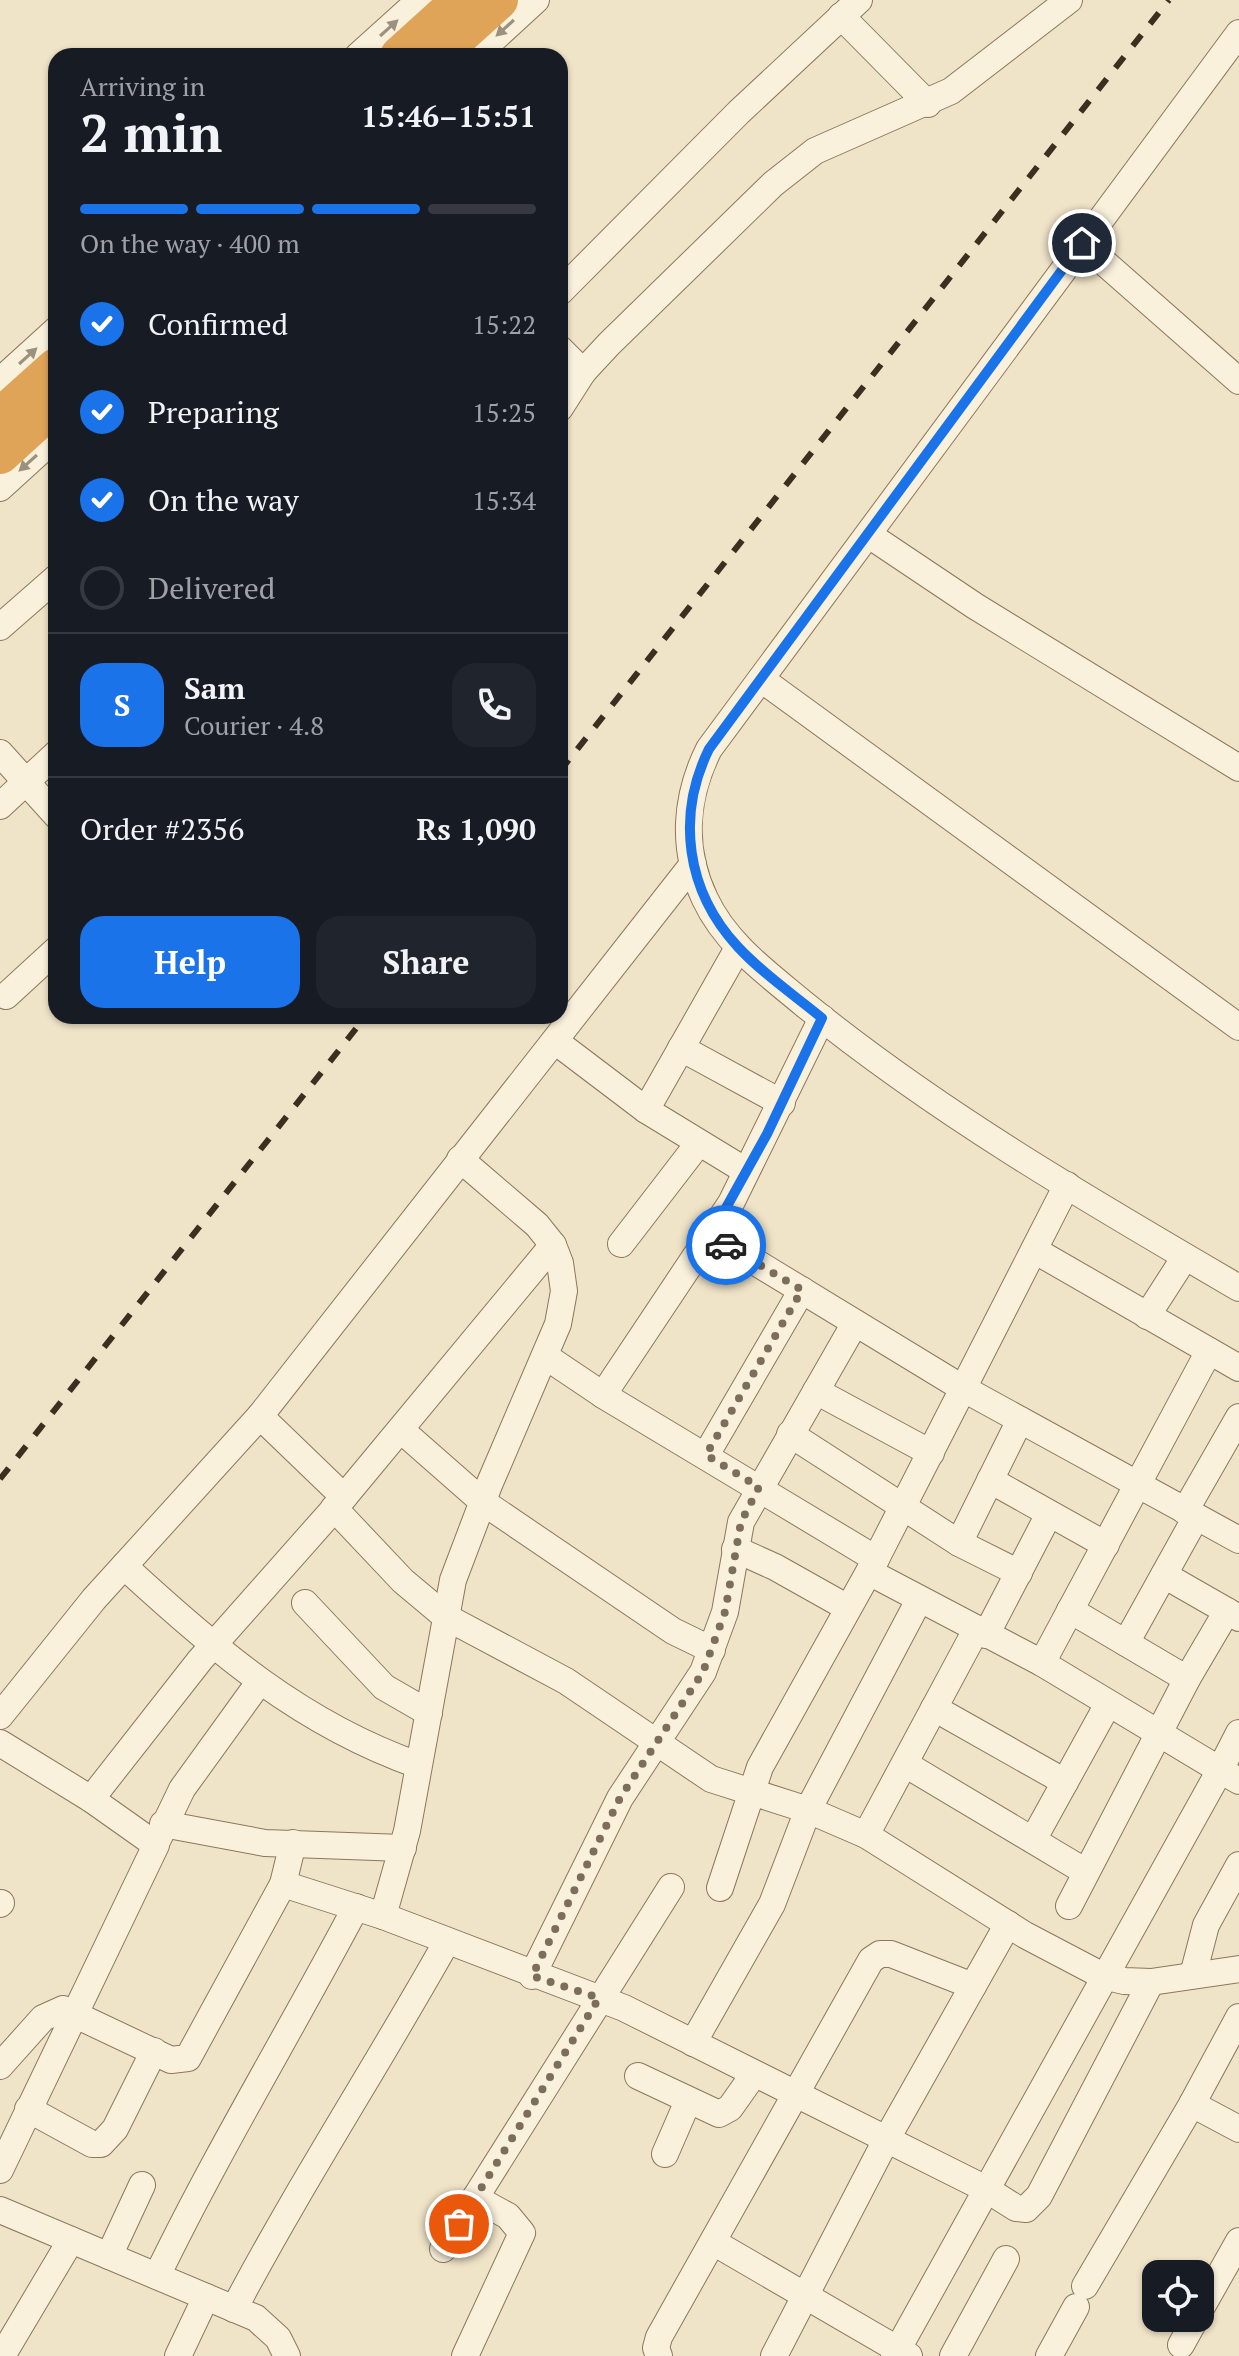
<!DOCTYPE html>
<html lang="en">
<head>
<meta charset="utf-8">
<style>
	:root { --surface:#171b24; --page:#20242c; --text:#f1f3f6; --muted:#9ea1a6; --line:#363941; --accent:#1a73e8 }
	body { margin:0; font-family:"PT Serif",serif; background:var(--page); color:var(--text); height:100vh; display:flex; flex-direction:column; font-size:30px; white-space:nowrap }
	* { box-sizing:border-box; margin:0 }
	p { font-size:26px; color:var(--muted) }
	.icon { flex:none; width:44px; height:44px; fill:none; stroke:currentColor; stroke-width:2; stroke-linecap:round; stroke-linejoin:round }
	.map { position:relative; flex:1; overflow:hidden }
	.drawer { position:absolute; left:48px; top:48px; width:520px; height:976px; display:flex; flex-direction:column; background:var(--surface); border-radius:24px; box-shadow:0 2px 6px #0004 }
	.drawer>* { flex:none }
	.buttons { position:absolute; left:1142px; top:2260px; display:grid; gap:16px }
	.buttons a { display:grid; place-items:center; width:72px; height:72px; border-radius:16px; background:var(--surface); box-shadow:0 2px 6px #0004; font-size:40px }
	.pin { position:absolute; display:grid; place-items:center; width:68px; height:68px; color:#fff; margin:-34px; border:4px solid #fff; border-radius:50%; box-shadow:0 2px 8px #0007 }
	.courier { position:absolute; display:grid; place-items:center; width:80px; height:80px; margin:-40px; border:6px solid #1a73e8; border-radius:50%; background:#fff; color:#222; box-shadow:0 2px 10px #0007 }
	.summary em { font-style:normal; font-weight:700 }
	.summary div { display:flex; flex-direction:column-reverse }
	.summary { display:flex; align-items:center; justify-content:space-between; height:136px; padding:0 32px }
	h1 { font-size:52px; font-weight:700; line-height:60px }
	.bar { display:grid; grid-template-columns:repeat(4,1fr); gap:12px 8px; align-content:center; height:96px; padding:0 32px }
	.bar i { height:10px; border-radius:6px; background:var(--line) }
	.bar .current { background:var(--accent) }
	.bar p { grid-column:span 4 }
	.line { display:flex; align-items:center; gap:20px; padding:0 32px; border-top:2px solid var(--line) }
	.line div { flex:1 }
	.round { display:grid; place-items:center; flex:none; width:84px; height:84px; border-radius:24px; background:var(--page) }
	ol { padding:0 32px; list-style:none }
	li { display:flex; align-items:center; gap:24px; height:88px }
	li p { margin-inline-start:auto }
	li .icon { padding:8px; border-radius:50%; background:var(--accent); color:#fff; stroke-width:4 }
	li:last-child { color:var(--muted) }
	li i { width:44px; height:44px; border:4px solid var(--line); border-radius:50% }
	.cta { display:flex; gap:16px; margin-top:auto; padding:16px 32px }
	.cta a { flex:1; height:92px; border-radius:24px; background:var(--accent); color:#fff; font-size:32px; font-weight:700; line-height:92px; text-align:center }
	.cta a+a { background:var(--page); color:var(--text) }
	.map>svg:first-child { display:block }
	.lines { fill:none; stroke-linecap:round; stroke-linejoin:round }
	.minor-casing { stroke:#8d765c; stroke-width:28 }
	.highway-casing { stroke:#5b4430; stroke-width:42 }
	.minor { stroke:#faf1dc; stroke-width:26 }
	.highway { stroke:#e0a458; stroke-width:40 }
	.rail { stroke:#3d2e20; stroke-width:6; stroke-dasharray:14 14; stroke-linecap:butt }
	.oneway { fill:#9c907e }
	.done { stroke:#7c6e5b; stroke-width:8; stroke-dasharray:0 14.4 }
	.route { stroke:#1a73e8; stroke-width:10 }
</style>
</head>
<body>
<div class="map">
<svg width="1239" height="2356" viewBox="0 0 1239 2356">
	<rect width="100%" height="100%" fill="#f0e4c8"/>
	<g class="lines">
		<defs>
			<g id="minor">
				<polyline points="841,16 928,104"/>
				<path d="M 1239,33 L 709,749 C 685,797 681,849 705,899 C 726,944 767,973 804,1004 C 938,1113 1090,1201 1239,1288"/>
				<polyline points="358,56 420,0"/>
				<polyline points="475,56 536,0"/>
				<polyline points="1082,243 1239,381"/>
				<polyline points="560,292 739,112 859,0"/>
				<polyline points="560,349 583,372"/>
				<polyline points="0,381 56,330"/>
				<polyline points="560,408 583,372 609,344 773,184 815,151 951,91 1069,0"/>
				<polyline points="0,488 56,437"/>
				<polyline points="869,535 975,606 1239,768"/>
				<polyline points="0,627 56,578"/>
				<polyline points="761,679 1239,1027"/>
				<polyline points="0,753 56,815"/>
				<polyline points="0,806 56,754"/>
				<polyline points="6,996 56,950"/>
				<polyline points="555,1041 646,1110 746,1171"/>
				<polyline points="681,1048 782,1103"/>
				<polyline points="646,1110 738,948"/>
				<polyline points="711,1235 964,1389 1239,1540"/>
				<polyline points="621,1244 698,1144"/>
				<polyline points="1034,1250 1239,1368"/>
				<polyline points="1147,1316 1185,1257"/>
				<polyline points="545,1356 603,1395 876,1559"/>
				<polyline points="816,1391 931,1453"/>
				<polyline points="603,1395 731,1203 822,1018"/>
				<polyline points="260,1416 344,1497"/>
				<polyline points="401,1430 483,1502 673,1631 712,1650"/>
				<polyline points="790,1434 959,1543 1019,1573"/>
				<polyline points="706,1455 802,1290"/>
				<polyline points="990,1480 1106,1545"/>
				<polyline points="334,1508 403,1581 446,1617 566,1681 711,1779 808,1810 866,1835 1025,1935 1103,1976 1124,1981 1151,1982 1239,1969"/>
				<polyline points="1185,1511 1239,1417"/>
				<polyline points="959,1543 1020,1420"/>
				<polyline points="735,1549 775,1567 848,1608"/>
				<path d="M 124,1566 C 214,1649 301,1724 418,1765"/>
				<polyline points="869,1572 1042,1663 1220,1770 1239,1733"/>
				<polyline points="1164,1575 1239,1618"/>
				<polyline points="305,1603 384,1687 429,1713"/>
				<polyline points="1070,1610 1187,1679"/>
				<polyline points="986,1635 1049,1514"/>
				<polyline points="1126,1643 1196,1517"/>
				<polyline points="1042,1663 1209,1351"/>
				<polyline points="934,1708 1065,1782"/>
				<polyline points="0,1716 94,1599 260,1416 693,864"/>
				<polyline points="0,1743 91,1799 156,1845 0,2170"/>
				<polyline points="905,1764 1086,1872"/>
				<polyline points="91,1799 200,1660 340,1502 553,1245"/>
				<polyline points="163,1824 265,1843 403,1848"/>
				<polyline points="866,1835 976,1630"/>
				<polyline points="158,1839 182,1789 260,1681"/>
				<polyline points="1033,1840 1108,1704"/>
				<polyline points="283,1884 383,1916 624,2008 986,2189 1016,2208 1026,2209 1039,2196 1151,1982"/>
				<polyline points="720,1888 760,1767 876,1559 1067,1185"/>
				<polyline points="0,1904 1,1903"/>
				<polyline points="1069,1906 1187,1679 1227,1611"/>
				<polyline points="383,1916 407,1831 453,1580 489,1485 558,1324 564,1291 560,1263 553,1245 537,1225 460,1159"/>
				<polyline points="1193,1975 1206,1925 1239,1865"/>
				<polyline points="532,1976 620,1798 703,1672 725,1612 741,1522 855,1323"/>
				<polyline points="693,2043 772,1904 808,1810 919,1600"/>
				<polyline points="0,2066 43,2018 63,2009 171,2060 188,2058 283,1884 293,1843"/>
				<polyline points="638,2076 719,2114 730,2108 754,2074"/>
				<polyline points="1192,2104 1239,2129"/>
				<polyline points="28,2109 92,2144 101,2144 115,2129 154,2051"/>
				<polyline points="665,2154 688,2101"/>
				<polyline points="0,2210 256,2318 278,2338 287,2356"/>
				<polyline points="713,2242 909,2356"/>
				<polyline points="443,2249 671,1887"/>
				<polyline points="109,2256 142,2185"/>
				<path d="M 157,2276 C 218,2150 291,2030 356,1907"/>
				<polyline points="1085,2286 1192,2104 1239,2017"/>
				<path d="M 234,2309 C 300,2184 377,2066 446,1943"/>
				<polyline points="1200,2310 1239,2241"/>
				<polyline points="1181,2345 1196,2318"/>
				<polyline points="2,2356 71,2240"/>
				<polyline points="178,2356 206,2297"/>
				<polyline points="465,2356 522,2233 508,2216 475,2198"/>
				<polyline points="659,2356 656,2348 659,2337 871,1960 880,1954 891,1954 973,1986"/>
				<polyline points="774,2356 885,2142 1008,1924"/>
				<polyline points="894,2356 1220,1770 1239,1781"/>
				<polyline points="953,2356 1006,2259"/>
				<polyline points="1049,2356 1076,2307"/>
			</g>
			<g id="highway">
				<polyline points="447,46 498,0"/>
				<polyline points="400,56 462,0"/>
				<polyline points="6,413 56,368"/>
				<polyline points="0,454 56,403"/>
			</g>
		</defs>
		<use href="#minor" class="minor-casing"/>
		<use href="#highway" class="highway-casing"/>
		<use href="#minor" class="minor"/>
		<use href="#highway" class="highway"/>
		<g class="rail">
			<polyline points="560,771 1169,0"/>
			<polyline points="0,1479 366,1016"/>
		</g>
	</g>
	<defs><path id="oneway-solid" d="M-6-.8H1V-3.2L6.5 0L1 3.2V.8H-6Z" transform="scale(2)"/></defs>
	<g class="oneway">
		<use href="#oneway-solid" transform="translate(389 28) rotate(-42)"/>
		<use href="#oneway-solid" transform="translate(505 28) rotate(138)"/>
		<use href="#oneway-solid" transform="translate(28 356) rotate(-42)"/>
		<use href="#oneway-solid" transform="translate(28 463) rotate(138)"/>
	</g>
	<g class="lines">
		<polyline class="done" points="459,2224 599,1998 532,1976 620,1798 703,1672 725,1612 741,1522 759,1487 706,1455 802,1290 726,1245"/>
		<path class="route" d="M 726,1245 L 711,1235 L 767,1134 L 822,1018 C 794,995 762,973 738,947 C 686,891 676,816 709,749 L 1082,243"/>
	</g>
</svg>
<div class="buttons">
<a><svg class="icon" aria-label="locate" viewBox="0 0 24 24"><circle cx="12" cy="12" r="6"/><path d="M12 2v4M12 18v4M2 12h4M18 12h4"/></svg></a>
</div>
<div class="pin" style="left:459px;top:2224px;background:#ea580c"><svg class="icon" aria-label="bag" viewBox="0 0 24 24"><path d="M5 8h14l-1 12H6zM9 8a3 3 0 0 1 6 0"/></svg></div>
<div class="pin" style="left:1082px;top:243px;background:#1f2937"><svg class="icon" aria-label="home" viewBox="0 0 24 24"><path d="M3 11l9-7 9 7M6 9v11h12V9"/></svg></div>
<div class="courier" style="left:726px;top:1245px"><svg class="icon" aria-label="car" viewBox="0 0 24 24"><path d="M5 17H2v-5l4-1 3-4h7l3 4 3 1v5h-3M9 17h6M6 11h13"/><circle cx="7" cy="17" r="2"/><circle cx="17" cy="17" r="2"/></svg></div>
<section class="drawer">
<div class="summary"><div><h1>2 min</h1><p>Arriving in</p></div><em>15:46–15:51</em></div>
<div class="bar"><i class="current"></i><i class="current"></i><i class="current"></i><i></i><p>On the way · 400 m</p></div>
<ol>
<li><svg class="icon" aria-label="check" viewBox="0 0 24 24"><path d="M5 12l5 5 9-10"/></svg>Confirmed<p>15:22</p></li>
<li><svg class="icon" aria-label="check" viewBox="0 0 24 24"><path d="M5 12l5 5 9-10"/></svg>Preparing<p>15:25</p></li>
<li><svg class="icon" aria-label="check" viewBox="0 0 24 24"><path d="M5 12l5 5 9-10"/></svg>On the way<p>15:34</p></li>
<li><i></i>Delivered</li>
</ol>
<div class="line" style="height:144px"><b class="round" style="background:var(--accent);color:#fff">S</b><div><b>Sam</b><p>Courier · 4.8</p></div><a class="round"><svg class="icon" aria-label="phone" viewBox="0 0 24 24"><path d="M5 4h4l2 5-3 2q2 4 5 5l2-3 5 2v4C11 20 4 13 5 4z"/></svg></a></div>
<div class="line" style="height:104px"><div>Order #2356</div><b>Rs 1,090</b></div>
<div class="cta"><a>Help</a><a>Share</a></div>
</section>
</div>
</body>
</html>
